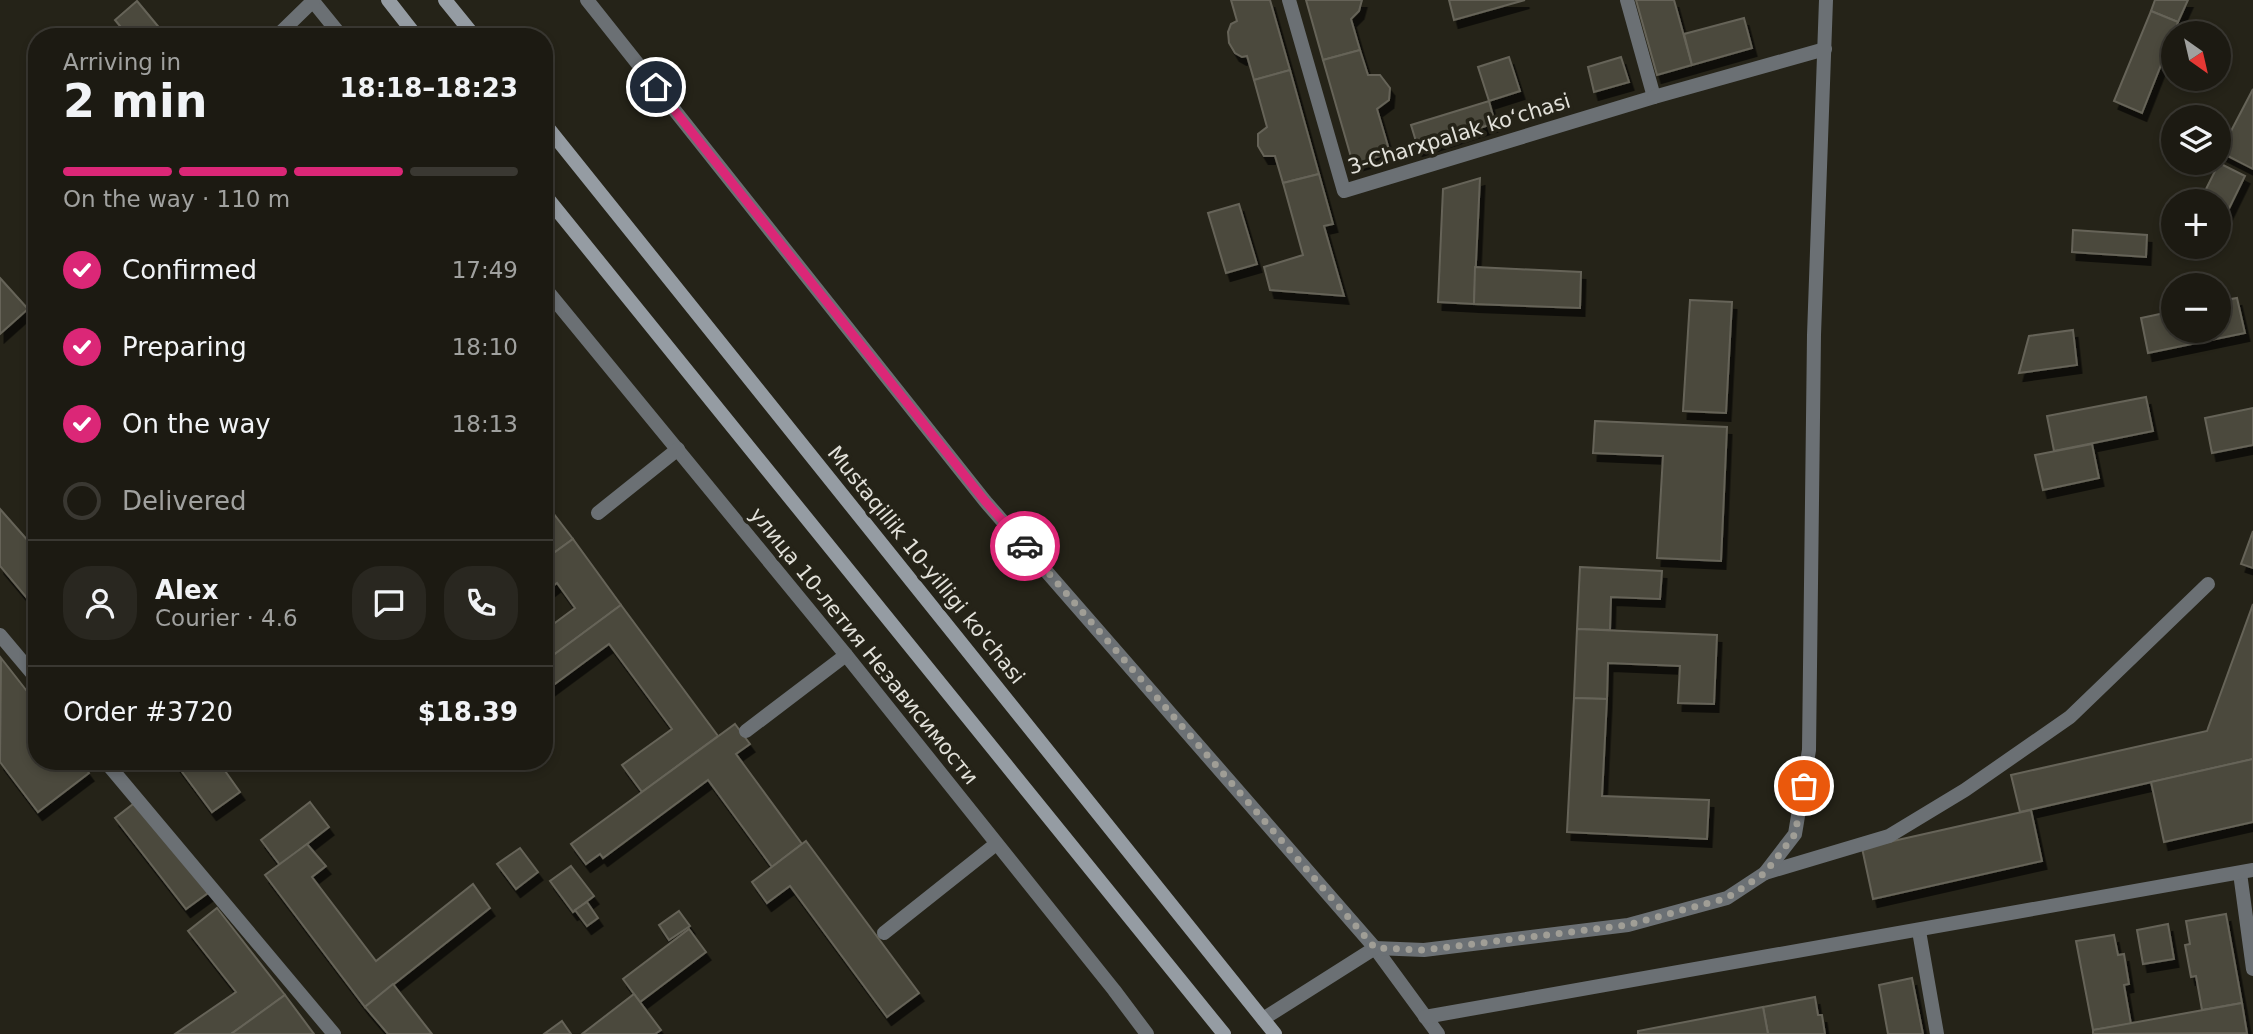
<!DOCTYPE html>
<html lang="en">
<head>
<meta charset="utf-8">
<style>
	:root { --surface:#1c1a12; --page:#292720; --text:#f1f3f6; --muted:#a0a19f; --line:#3a3832; --accent:#db2777 }
	body { margin:0; font-family:"DejaVu Sans",sans-serif; background:var(--page); color:var(--text); height:100vh; display:flex; flex-direction:column; font-size:26px; white-space:nowrap }
	* { box-sizing:border-box; margin:0 }
	p { font-size:23px; color:var(--muted) }
	.icon { flex:none; width:38px; height:38px; fill:none; stroke:currentColor; stroke-width:2; stroke-linecap:round; stroke-linejoin:round }
	.map { position:relative; flex:1; overflow:hidden }
	.details { position:absolute; left:28px; top:28px; width:525px; height:742px; display:flex; flex-direction:column; background:var(--surface); border-radius:28px; box-shadow:0 4px 10px #0003,0 0 0 2px var(--line) }
	.details>* { flex:none }
	.needle { width:46px; rotate:146deg }
	.tools { position:absolute; left:2161px; top:21px; display:grid; gap:14px }
	.tools a { display:grid; place-items:center; width:70px; height:70px; border-radius:50%; background:var(--surface); box-shadow:0 4px 10px #0003,0 0 0 2px var(--line); font-size:35px }
	.pin { position:absolute; display:grid; place-items:center; width:60px; height:60px; color:#fff; margin:-30px; border:4px solid #fff; border-radius:50%; box-shadow:0 2px 7px #0007 }
	.courier { position:absolute; display:grid; place-items:center; width:70px; height:70px; margin:-35px; border:5px solid #db2777; border-radius:50%; background:#fff; color:#222; box-shadow:0 2px 9px #0007 }
	.overview em { font-style:normal; font-weight:700 }
	.overview div { display:flex; flex-direction:column-reverse }
	.overview { display:flex; align-items:center; justify-content:space-between; height:119px; padding:0 35px }
	h1 { font-size:46px; font-weight:700; line-height:52px }
	.bar { display:grid; grid-template-columns:repeat(4,1fr); gap:10px 7px; align-content:center; height:84px; padding:0 35px }
	.bar i { height:9px; border-radius:5px; background:var(--line) }
	.bar .on { background:var(--accent) }
	.bar p { grid-column:span 4 }
	.line { display:flex; align-items:center; gap:18px; padding:0 35px; border-top:2px solid var(--line) }
	.line div { flex:1 }
	.round { display:grid; place-items:center; flex:none; width:74px; height:74px; border-radius:28px; background:var(--page) }
	ol { padding:0 35px; list-style:none }
	li { display:flex; align-items:center; gap:21px; height:77px }
	li p { margin-inline-start:auto }
	li .icon { padding:7px; border-radius:50%; background:var(--accent); color:#fff; stroke-width:4 }
	li:last-child { color:var(--muted) }
	li i { width:38px; height:38px; border:4px solid var(--line); border-radius:50% }
	.map>svg:first-child { display:block }
	.building { fill:#4b493e; stroke:#666458; stroke-width:2; filter:url(#shadow) }
	.lines { fill:none; stroke-linecap:round; stroke-linejoin:round }
	.service { stroke:#6b7074; stroke-width:14 }
	.minor { stroke:#6b7074; stroke-width:14 }
	.tertiary { stroke:#6b7074; stroke-width:14 }
	.secondary { stroke:#959ca3; stroke-width:14 }
	.done { stroke:#a09e96; stroke-width:7; stroke-dasharray:0 12.6 }
	.route { stroke:#db2777; stroke-width:9 }
	.labels { text-anchor:middle; stroke-width:7; stroke-linejoin:round; paint-order:stroke }
	.street-label { font-size:21px; fill:#e2e1da; stroke:#252318 }
</style>
</head>
<body>
<div class="map">
<svg width="2253" height="1034" viewBox="0 0 2253 1034">
	<defs>
		<filter id="shadow"><feDropShadow dx="4.5" dy="8" stdDeviation="0" flood-color="#0009"/></filter>
	</defs>
	<rect width="100%" height="100%" fill="#252318"/>
	<g class="building">
		<polygon points="1231,0 1270,0 1290,70 1254,80 1247,56 1242,57 1235,53 1229,43 1228,32 1231,24 1237,21"/>
		<polygon points="1306,0 1362,0 1359,11 1351,19 1360,50 1323,60"/>
		<polygon points="1449,0 1525,0 1454,20"/>
		<polygon points="1636,0 1674,0 1692,65 1657,75"/>
		<polygon points="2155,0 2188,0 2178,22 2151,11"/>
		<polygon points="137,1 167,37 129,37 115,20"/>
		<polygon points="2151,11 2178,22 2142,113 2114,101"/>
		<polygon points="1744,18 1752,48 1692,65 1684,34"/>
		<polygon points="1360,50 1368,75 1380,75 1390,88 1389,100 1377,109 1390,153 1353,164 1323,60"/>
		<polygon points="1509,57 1520,91 1489,101 1478,67"/>
		<polygon points="1621,57 1629,82 1594,92 1588,67"/>
		<polygon points="1290,70 1319,174 1283,183 1275,156 1264,156 1258,146 1258,134 1267,127 1254,80"/>
		<polygon points="2253,89 2253,169 2220,152"/>
		<polygon points="1489,101 1495,123 1418,148 1411,125"/>
		<polygon points="2219,163 2245,176 2219,229 2219,201 2200,201"/>
		<polygon points="1319,174 1333,224 1324,226 1344,296 1270,290 1264,267 1303,255 1283,183"/>
		<polygon points="1480,178 1474,304 1438,302 1443,189"/>
		<polygon points="1239,204 1257,264 1226,273 1208,213"/>
		<polygon points="2073,230 2147,235 2146,257 2072,252"/>
		<polygon points="1475,267 1581,272 1580,308 1474,304"/>
		<polygon points="0,278 28,309 0,334"/>
		<polygon points="2237,298 2245,333 2148,353 2141,318 2174,311 2174,331 2219,331 2219,301"/>
		<polygon points="1690,300 1732,302 1726,413 1683,411"/>
		<polygon points="2073,330 2077,365 2019,373 2029,336"/>
		<polygon points="2146,397 2153,431 2054,451 2047,416"/>
		<polygon points="2253,408 2253,445 2212,453 2205,418"/>
		<polygon points="1595,421 1727,427 1721,561 1657,558 1663,456 1593,453"/>
		<polygon points="2092,444 2099,478 2043,490 2035,455"/>
		<polygon points="544,501 573,539 544,560"/>
		<polygon points="0,509 37,551 37,610 0,566"/>
		<polygon points="2253,531 2253,568 2241,564"/>
		<polygon points="573,539 621,605 544,662 544,631 575,608 557,583 544,593 544,560"/>
		<polygon points="1580,567 1662,571 1660,599 1611,597 1610,630 1577,629"/>
		<polygon points="2253,604 2253,759 2020,812 2011,775 2207,731"/>
		<polygon points="621,605 718,736 642,792 622,765 672,729 609,644 544,692 544,662"/>
		<polygon points="1577,629 1717,635 1714,704 1678,703 1680,666 1608,663 1607,699 1574,698"/>
		<polygon points="1,658 37,704 37,761 80,761 89,773 38,812 0,762"/>
		<polygon points="1574,698 1607,699 1602,796 1709,800 1707,839 1567,832"/>
		<polygon points="735,724 750,744 736,754 802,844 772,867 708,780 603,858 600,854 586,864 571,844"/>
		<polygon points="2253,759 2253,822 2164,842 2151,782"/>
		<polygon points="174,761 218,761 240,792 212,812"/>
		<polygon points="137,801 208,893 186,909 115,818"/>
		<polygon points="310,802 329,827 280,865 261,840"/>
		<polygon points="2031,810 2042,861 1873,899 1862,848"/>
		<polygon points="806,841 919,993 887,1017 790,886 767,903 752,882"/>
		<polygon points="307,844 326,866 312,877 376,961 473,884 490,908 365,1007 265,875"/>
		<polygon points="520,848 538,872 516,889 497,864"/>
		<polygon points="571,866 594,896 573,912 550,881"/>
		<polygon points="587,902 598,918 587,926 575,910"/>
		<polygon points="217,908 285,995 231,1034 175,1034 236,992 188,931"/>
		<polygon points="679,911 690,926 669,940 659,925"/>
		<polygon points="2226,914 2242,1003 2202,1010 2196,976 2191,977 2185,945 2190,944 2186,921"/>
		<polygon points="2168,924 2174,959 2143,964 2137,930"/>
		<polygon points="689,929 706,952 640,1002 623,979"/>
		<polygon points="2114,935 2118,955 2124,954 2129,984 2124,985 2131,1024 2093,1030 2076,941"/>
		<polygon points="1912,978 1923,1034 1888,1034 1879,985"/>
		<polygon points="393,984 432,1034 388,1034 365,1007"/>
		<polygon points="634,994 661,1030 655,1034 582,1034"/>
		<polygon points="285,995 314,1034 231,1034"/>
		<polygon points="1815,997 1818,1015 1822,1015 1825,1034 1768,1034 1763,1007"/>
		<polygon points="2242,1003 2247,1033 2093,1034 2093,1030"/>
		<polygon points="1763,1007 1768,1034 1638,1034 1638,1031"/>
		<polygon points="562,1021 571,1034 544,1034"/>
	</g>
	<g class="lines">
		<g class="service">
			<polyline points="312,0 342,37"/>
			<polyline points="587,0 985,501 1375,948"/>
			<polyline points="1289,0 1344,191 1654,97 1627,0"/>
			<polyline points="276,37 313,1"/>
			<polyline points="1654,97 1825,49"/>
			<polyline points="544,287 846,655 1114,990 1147,1034"/>
			<polyline points="598,513 678,449"/>
			<polyline points="746,731 846,655"/>
			<polyline points="1765,873 1889,836 1965,790 2070,717 2208,584"/>
			<polyline points="2240,873 2253,969"/>
			<polyline points="1919,931 1937,1034"/>
			<polyline points="884,933 996,844"/>
		</g>
		<g class="minor">
			<polyline points="0,635 37,679"/>
			<polyline points="105,761 334,1034"/>
			<polyline points="1375,948 1438,1034"/>
			<polyline points="1425,1017 2253,870"/>
		</g>
		<polyline class="tertiary" points="1263,1019 1375,948 1424,950 1628,925 1727,898 1765,873 1795,834 1809,750 1814,335 1826,0"/>
		<g class="secondary">
			<polyline points="388,0 417,37"/>
			<polyline points="445,0 475,37"/>
			<polyline points="544,123 1275,1034"/>
			<polyline points="544,194 1224,1034"/>
		</g>
	</g>
	<g class="lines">
		<polyline class="done" points="1025,546 1375,948 1424,950 1628,925 1727,898 1765,873 1795,834 1804,786"/>
		<polyline class="route" points="656,87 985,501 1025,546"/>
	</g>
	<g class="labels">
		<g class="street-label">
			<text transform="translate(1459 134) rotate(-17)" y="7">3-Charxpalak koʻchasi</text>
			<text transform="translate(926 565) rotate(51)" y="7">Mustaqillik 10-yilligi ko'chasi</text>
			<text transform="translate(864 646) rotate(51)" y="7">улица 10-летия Независимости</text>
		</g>
	</g>
</svg>
<div class="tools">
<a><svg class="needle" viewBox="-14 -14 28 28"><path d="M0-13l5 13h-10z" fill="#e53935"/><path d="M0 13l5-13h-10z" fill="#a0a19f"/></svg></a>
<a><svg class="icon" aria-label="layers" viewBox="0 0 24 24"><path d="M12 4l9 5-9 5-9-5zM3 14l9 5 9-5"/></svg></a>
<a>+</a>
<a>−</a>
</div>
<div class="pin" style="left:1804px;top:786px;background:#ea580c"><svg class="icon" aria-label="bag" viewBox="0 0 24 24"><path d="M5 8h14l-1 12H6zM9 8a3 3 0 0 1 6 0"/></svg></div>
<div class="pin" style="left:656px;top:87px;background:#1f2937"><svg class="icon" aria-label="home" viewBox="0 0 24 24"><path d="M3 11l9-7 9 7M6 9v11h12V9"/></svg></div>
<div class="courier" style="left:1025px;top:546px"><svg class="icon" aria-label="car" viewBox="0 0 24 24"><path d="M5 17H2v-5l4-1 3-4h7l3 4 3 1v5h-3M9 17h6M6 11h13"/><circle cx="7" cy="17" r="2"/><circle cx="17" cy="17" r="2"/></svg></div>
<section class="details">
<div class="overview"><div><h1>2 min</h1><p>Arriving in</p></div><em>18:18–18:23</em></div>
<div class="bar"><i class="on"></i><i class="on"></i><i class="on"></i><i></i><p>On the way · 110 m</p></div>
<ol>
<li><svg class="icon" aria-label="check" viewBox="0 0 24 24"><path d="M5 12l5 5 9-10"/></svg>Confirmed<p>17:49</p></li>
<li><svg class="icon" aria-label="check" viewBox="0 0 24 24"><path d="M5 12l5 5 9-10"/></svg>Preparing<p>18:10</p></li>
<li><svg class="icon" aria-label="check" viewBox="0 0 24 24"><path d="M5 12l5 5 9-10"/></svg>On the way<p>18:13</p></li>
<li><i></i>Delivered</li>
</ol>
<div class="line" style="height:126px"><a class="round"><svg class="icon" aria-label="person" viewBox="0 0 24 24"><circle cx="12" cy="8" r="4"/><path d="M4 21q1-7 8-7t8 7"/></svg></a><div><b>Alex</b><p>Courier · 4.6</p></div><a class="round"><svg class="icon" aria-label="chat" viewBox="0 0 24 24"><path d="M4 5h16v11H9l-5 4z"/></svg></a><a class="round"><svg class="icon" aria-label="phone" viewBox="0 0 24 24"><path d="M5 4h4l2 5-3 2q2 4 5 5l2-3 5 2v4C11 20 4 13 5 4z"/></svg></a></div>
<div class="line" style="height:91px"><div>Order #3720</div><b>$18.39</b></div>
</section>
</div>
</body>
</html>
